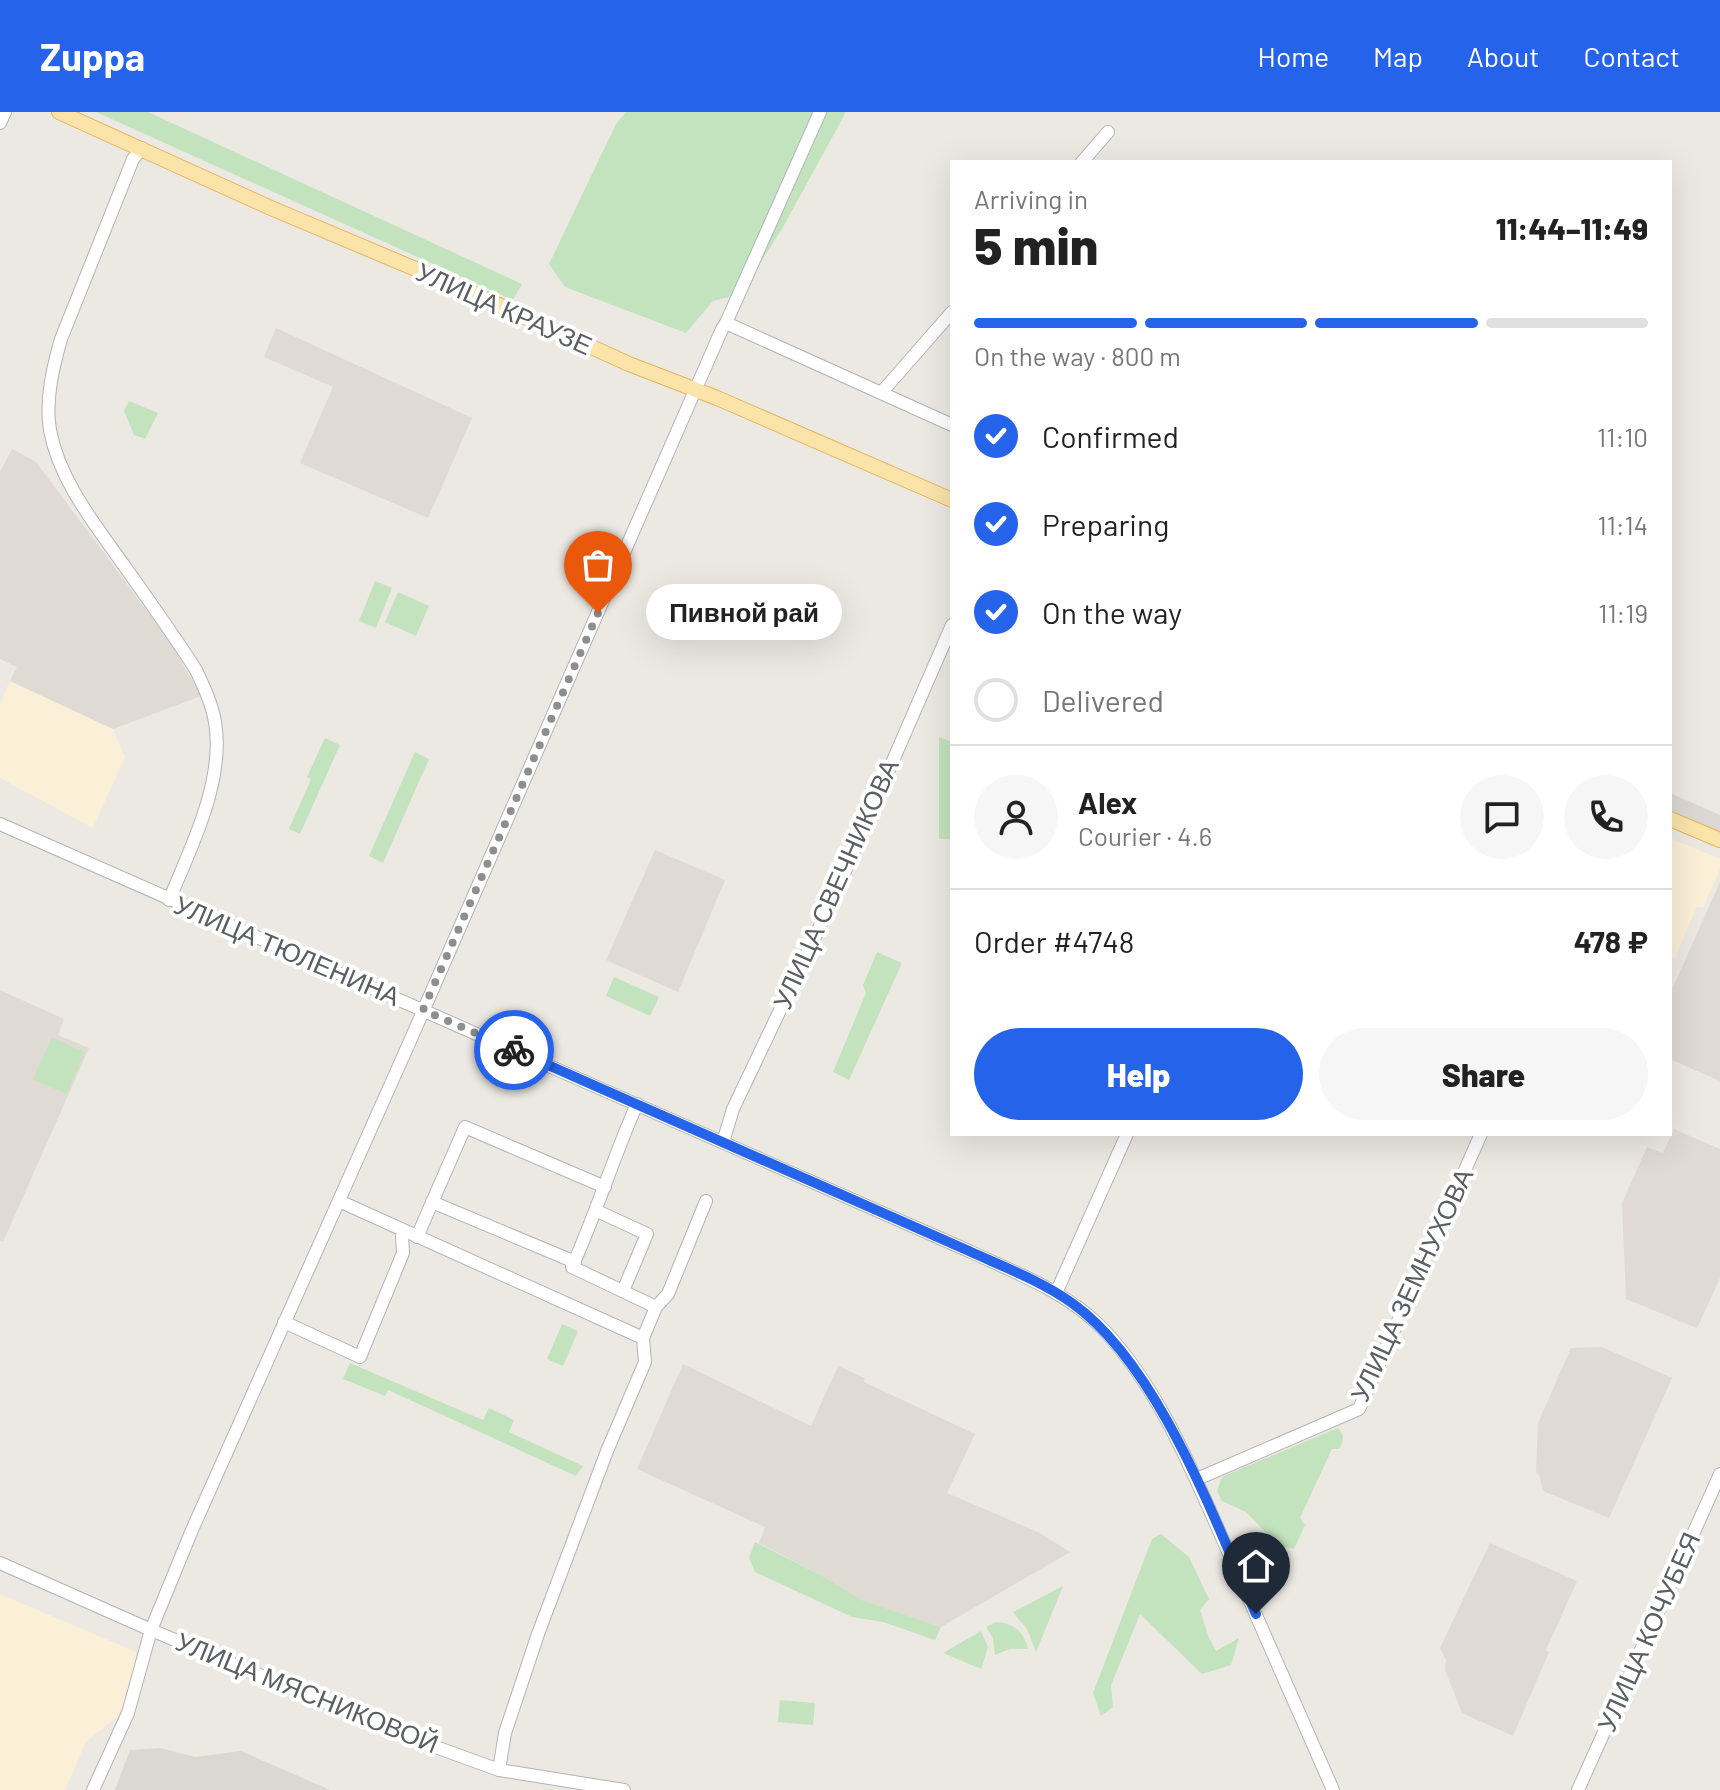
<!DOCTYPE html>
<html lang="en">
<head>
<meta charset="utf-8">
<style>
	:root { --surface:#fff; --page:#f6f6f6; --text:#222; --muted:#767676; --line:#e0e0e0; --accent:#2563eb }
	body { margin:0; font-family:Barlow,sans-serif; background:var(--page); color:var(--text); height:100vh; display:flex; flex-direction:column; font-size:30px; white-space:nowrap }
	* { box-sizing:border-box; margin:0 }
	p { font-size:26px; color:var(--muted) }
	.icon { flex:none; width:44px; height:44px; fill:none; stroke:currentColor; stroke-width:2; stroke-linecap:round; stroke-linejoin:round }
	.map { position:relative; flex:1; overflow:hidden }
	.sheet { position:absolute; left:950px; top:48px; width:722px; height:976px; display:flex; flex-direction:column; background:var(--surface); border-radius:0px; box-shadow:0 8px 32px #0002 }
	.sheet>* { flex:none }
	.pin { position:absolute; display:grid; place-items:center; width:68px; height:68px; color:#fff; margin:-82px -34px; border-radius:50% 50% 50% 0; rotate:-45deg; box-shadow:0 0 8px #0007 }
	.pin .icon { rotate:45deg }
	.courier { position:absolute; display:grid; place-items:center; width:80px; height:80px; margin:-40px; border:6px solid #2563eb; border-radius:50%; background:#fff; color:#222; box-shadow:0 2px 10px #0007 }
	.bubble { position:absolute; height:56px; border-radius:28px; background:var(--surface); box-shadow:0 8px 32px #0002; font-size:26px; font-weight:800; line-height:56px; text-align:center }
	.head em { font-style:normal; font-weight:800 }
	.head div { display:flex; flex-direction:column-reverse }
	.head { display:flex; align-items:center; justify-content:space-between; height:136px; padding:0 24px }
	h1 { font-size:52px; font-weight:800; line-height:60px }
	.bar { display:grid; grid-template-columns:repeat(4,1fr); gap:12px 8px; align-content:center; height:96px; padding:0 24px }
	.bar i { height:10px; border-radius:6px; background:var(--line) }
	.bar .active { background:var(--accent) }
	.bar p { grid-column:span 4 }
	.line { display:flex; align-items:center; gap:20px; padding:0 24px; border-top:2px solid var(--line) }
	.line div { flex:1 }
	.round { display:grid; place-items:center; flex:none; width:84px; height:84px; border-radius:42px; background:var(--page) }
	ol { padding:0 24px; list-style:none }
	li { display:flex; align-items:center; gap:24px; height:88px }
	li p { margin-inline-start:auto }
	li .icon { padding:8px; border-radius:50%; background:var(--accent); color:#fff; stroke-width:4 }
	li:last-child { color:var(--muted) }
	li i { width:44px; height:44px; border:4px solid var(--line); border-radius:50% }
	.cta { display:flex; gap:16px; margin-top:auto; padding:16px 24px }
	.cta a { flex:1; height:92px; border-radius:48px; background:var(--accent); color:#fff; font-size:32px; font-weight:800; line-height:92px; text-align:center }
	.cta a+a { background:var(--page); color:var(--text) }
	header { display:flex; align-items:center; gap:48px; box-sizing:border-box; height:112px; padding:0 40px; background:var(--accent); color:#fff }
	header strong { font-size:38px }
	nav { display:flex; gap:44px; margin-inline-start:auto; font-size:28px }
	.map>svg:first-child { display:block }
	.commercial { fill:#fcefd8 }
	.industrial { fill:#dbd8d4 }
	.education { fill:#dfdad3 }
	.green { fill:#c3e3bf }
	.lines { fill:none; stroke-linecap:round; stroke-linejoin:round }
	.minor-casing { stroke:#b0b3b7; stroke-width:14 }
	.major-casing { stroke:#e9b25e; stroke-width:16 }
	.minor { stroke:#fff; stroke-width:12 }
	.major { stroke:#fae4a9; stroke-width:14 }
	.done { stroke:#8d8f8f; stroke-width:8; stroke-dasharray:0 14.4 }
	.route { stroke:#2563eb; stroke-width:10 }
	.labels { text-anchor:middle; stroke-width:8; stroke-linejoin:round; paint-order:stroke }
	.street-label { font-size:26px; fill:#5a5f62; stroke:#fff }
</style>
</head>
<body>
<header>
<strong>Zuppa</strong>
<nav><a>Home</a><a>Map</a><a>About</a><a>Contact</a></nav>
</header>
<div class="map">
<svg width="1720" height="1678" viewBox="0 0 1720 1678">
	<rect width="100%" height="100%" fill="#ece9e2"/>
	<g class="commercial">
		<polygon points="10,569 113,617 125,645 93,716 0,666 0,592"/>
		<polygon points="1670,726 1720,747 1720,757 1703,796 1697,794 1675,846 1670,844"/>
		<polygon points="0,1482 136,1540 134,1556 123,1596 118,1604 86,1630 65,1678 0,1678"/>
	</g>
	<g class="industrial">
		<polygon points="1670,681 1720,703 1720,721 1670,699"/>
		<polygon points="160,1636 195,1645 241,1639 330,1678 115,1678 130,1638"/>
	</g>
	<g class="education">
		<polygon points="276,216 472,306 428,406 300,351 333,275 264,245"/>
		<polygon points="12,337 36,350 170,530 201,584 113,617 10,569 17,555 0,547 0,360"/>
		<polygon points="655,738 725,768 678,880 606,848"/>
		<polygon points="1720,770 1720,969 1670,947 1670,882"/>
		<polygon points="0,878 64,907 58,923 89,936 3,1130 0,1129"/>
		<polygon points="1674,1017 1720,1037 1720,1166 1697,1216 1626,1187 1622,1091 1647,1035 1663,1041"/>
		<polygon points="1602,1235 1672,1266 1609,1406 1543,1379 1540,1365 1536,1359 1538,1311 1571,1236"/>
		<polygon points="683,1252 811,1314 838,1254 865,1266 864,1270 975,1322 947,1381 1040,1421 1070,1440 941,1515 862,1488 826,1466 759,1431 765,1415 637,1357"/>
		<polygon points="1490,1431 1577,1469 1546,1538 1549,1540 1513,1624 1462,1601 1445,1558 1446,1547 1440,1536"/>
	</g>
	<g class="green">
		<polygon points="96,0 148,0 522,172 513,188"/>
		<polygon points="626,0 846,0 782,117 740,182 713,189 686,221 565,175 549,152 616,12"/>
		<polygon points="129,289 158,301 145,327 134,323 124,299"/>
		<polygon points="375,469 392,476 376,516 359,509"/>
		<polygon points="398,480 429,494 416,524 385,510"/>
		<polygon points="939,625 952,630 952,727 939,727"/>
		<polygon points="325,626 340,633 300,722 289,717 311,667 307,665"/>
		<polygon points="415,640 429,647 383,751 369,744"/>
		<polygon points="877,840 902,851 849,968 833,960 866,881 863,873"/>
		<polygon points="614,865 659,885 650,904 606,884"/>
		<polygon points="52,926 85,940 66,982 33,967"/>
		<polygon points="562,1212 578,1219 563,1254 547,1247"/>
		<polygon points="350,1251 483,1308 489,1296 514,1308 509,1320 583,1354 576,1364 388,1278 385,1284 343,1267"/>
		<path d="M 1338,1316 C 1345,1324 1344,1328 1339,1337 L 1332,1337 L 1300,1406 L 1305,1413 L 1294,1437 L 1278,1433 L 1246,1400 L 1222,1389 L 1217,1379 L 1221,1367 L 1226,1363 Z"/>
		<polygon points="1161,1422 1189,1445 1209,1487 1200,1498 1209,1526 1216,1539 1239,1526 1231,1553 1202,1562 1140,1502 1111,1573 1113,1595 1101,1604 1093,1581 1152,1427"/>
		<polygon points="755,1430 826,1466 862,1488 941,1515 935,1528 883,1510 852,1505 755,1460 749,1446"/>
		<polygon points="1063,1474 1036,1540 1027,1517 1013,1500"/>
		<path d="M 996,1510 C 1014,1511 1024,1520 1028,1537 L 1010,1537 L 995,1543 L 993,1526 L 986,1515 Z"/>
		<polygon points="981,1519 988,1535 981,1557 943,1541"/>
		<polygon points="780,1588 815,1591 813,1613 778,1610"/>
	</g>
	<g class="lines">
		<defs>
			<g id="minor">
				<polyline points="0,11 5,0"/>
				<path d="M 142,36 L 133,47 L 61,227 C 53,255 45,288 50,318 C 59,368 94,411 123,452 C 148,487 173,522 196,558 C 204,575 212,592 215,610 C 225,668 191,736 169,788"/>
				<polyline points="1082,50 1108,20"/>
				<polyline points="726,211 820,0"/>
				<polyline points="881,281 952,200"/>
				<path d="M 0,712 L 969,1139 C 1016,1161 1068,1180 1104,1218 C 1159,1277 1191,1356 1223,1428 C 1260,1511 1296,1595 1333,1678"/>
				<polyline points="723,1030 733,997 831,791 952,513"/>
				<polyline points="339,1089 643,1226"/>
				<polyline points="432,1090 575,1150"/>
				<polyline points="597,1099 647,1122 623,1179"/>
				<polyline points="417,1125 465,1015 605,1075"/>
				<polyline points="1056,1181 1127,1022"/>
				<polyline points="656,1195 668,1182 706,1089"/>
				<polyline points="284,1210 360,1245 403,1141 402,1123"/>
				<polyline points="1197,1367 1359,1297 1481,1022"/>
				<polyline points="0,1451 151,1518 411,1626 499,1658 624,1678"/>
				<path d="M 499,1658 L 505,1621 L 538,1522 L 607,1339 L 645,1250 L 643,1226 L 656,1195 L 572,1155 C 596,1102 613,1046 637,992"/>
				<polyline points="93,1678 128,1601 151,1518 192,1418 410,929 722,217 726,211 952,313"/>
				<polyline points="1578,1678 1720,1362"/>
			</g>
			<g id="major">
				<polyline points="59,0 271,96 470,180 629,252 717,286 952,388"/>
				<polyline points="1670,707 1720,728"/>
			</g>
		</defs>
		<use href="#minor" class="minor-casing"/>
		<use href="#major" class="major-casing"/>
		<use href="#minor" class="minor"/>
		<use href="#major" class="major"/>
	</g>
	<g class="lines">
		<polyline class="done" points="514,938 423,898 598,501"/>
		<path class="route" d="M 514,938 L 969,1139 C 1004,1155 1041,1169 1072,1191 C 1158,1252 1214,1407 1256,1502"/>
	</g>
	<g class="labels">
		<g class="street-label">
			<text transform="translate(504 197) rotate(24)" y="9">УЛИЦА КРАУЗЕ</text>
			<text transform="translate(836 772) rotate(-66)" y="9">УЛИЦА СВЕЧНИКОВА</text>
			<text transform="translate(287 839) rotate(23)" y="9">УЛИЦА ТЮЛЕНИНА</text>
			<text transform="translate(1412 1173) rotate(-65)" y="9">УЛИЦА ЗЕМНУХОВА</text>
			<text transform="translate(1649 1520) rotate(-66)" y="9">УЛИЦА КОЧУБЕЯ</text>
			<text transform="translate(307 1581) rotate(22)" y="9">УЛИЦА МЯСНИКОВОЙ</text>
		</g>
	</g>
</svg>
<div class="pin" style="left:598px;top:501px;background:#ea580c"><svg class="icon" aria-label="bag" viewBox="0 0 24 24"><path d="M5 8h14l-1 12H6zM9 8a3 3 0 0 1 6 0"/></svg></div>
<div class="pin" style="left:1256px;top:1502px;background:#1f2937"><svg class="icon" aria-label="home" viewBox="0 0 24 24"><path d="M3 11l9-7 9 7M6 9v11h12V9"/></svg></div>
<div class="courier" style="left:514px;top:938px"><svg class="icon" aria-label="bike" viewBox="0 0 24 24"><circle cx="6" cy="16" r="4"/><circle cx="18" cy="16" r="4"/><path d="M6 16l4-8h5l3 8M10 8l3 8H6M13 5h3"/></svg></div>
<div class="bubble" style="left:646px;top:472px;width:196px">Пивной рай</div>
<section class="sheet">
<div class="head"><div><h1>5 min</h1><p>Arriving in</p></div><em>11:44–11:49</em></div>
<div class="bar"><i class="active"></i><i class="active"></i><i class="active"></i><i></i><p>On the way · 800 m</p></div>
<ol>
<li><svg class="icon" aria-label="check" viewBox="0 0 24 24"><path d="M5 12l5 5 9-10"/></svg>Confirmed<p>11:10</p></li>
<li><svg class="icon" aria-label="check" viewBox="0 0 24 24"><path d="M5 12l5 5 9-10"/></svg>Preparing<p>11:14</p></li>
<li><svg class="icon" aria-label="check" viewBox="0 0 24 24"><path d="M5 12l5 5 9-10"/></svg>On the way<p>11:19</p></li>
<li><i></i>Delivered</li>
</ol>
<div class="line" style="height:144px"><a class="round"><svg class="icon" aria-label="person" viewBox="0 0 24 24"><circle cx="12" cy="8" r="4"/><path d="M4 21q1-7 8-7t8 7"/></svg></a><div><b>Alex</b><p>Courier · 4.6</p></div><a class="round"><svg class="icon" aria-label="chat" viewBox="0 0 24 24"><path d="M4 5h16v11H9l-5 4z"/></svg></a><a class="round"><svg class="icon" aria-label="phone" viewBox="0 0 24 24"><path d="M5 4h4l2 5-3 2q2 4 5 5l2-3 5 2v4C11 20 4 13 5 4z"/></svg></a></div>
<div class="line" style="height:104px"><div>Order #4748</div><b>478 ₽</b></div>
<div class="cta"><a>Help</a><a>Share</a></div>
</section>
</div>
</body>
</html>
